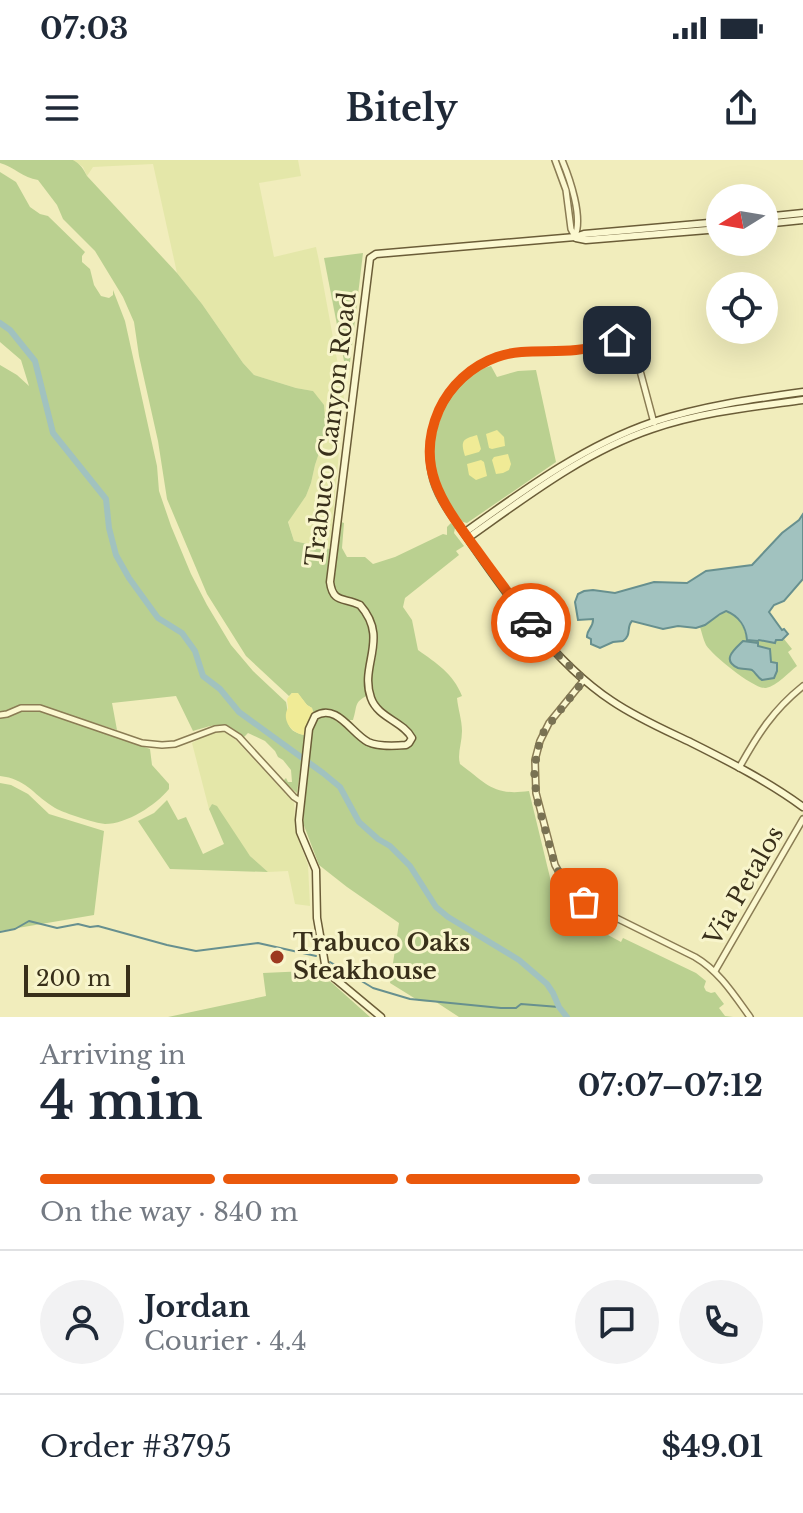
<!DOCTYPE html>
<html lang="en">
<head>
<meta charset="utf-8">
<style>
	:root { --surface:#fff; --page:#f2f2f3; --text:#1f2937; --muted:#747a83; --line:#e0e1e3; --accent:#ea580c }
	body { margin:0; font-family:"Libre Baskerville",serif; background:var(--page); color:var(--text); height:100vh; display:flex; flex-direction:column; font-size:30px; white-space:nowrap }
	* { box-sizing:border-box; margin:0 }
	p { font-size:26px; color:var(--muted) }
	.icon { flex:none; width:44px; height:44px; fill:none; stroke:currentColor; stroke-width:2; stroke-linecap:round; stroke-linejoin:round }
	.map { position:relative; height:857px; overflow:hidden }
	.panel { display:flex; flex-direction:column; background:var(--surface); flex:1 }
	.panel>* { flex:none }
	.needle { width:52px; rotate:259deg }
	.buttons { position:absolute; left:706px; top:24px; display:grid; gap:16px }
	.buttons a { display:grid; place-items:center; width:72px; height:72px; border-radius:50%; background:var(--surface); box-shadow:0 8px 32px #0002; font-size:40px }
	.scale { position:absolute; left:24px; bottom:20px; width:106px; box-sizing:border-box; padding-left:8px; border:4px solid #382f1a; border-top:0; font-size:22px; line-height:28px; white-space:nowrap; color:#382f1a; -webkit-text-stroke:6px #f8f5cc; paint-order:stroke }
	.pin { position:absolute; display:grid; place-items:center; width:68px; height:68px; color:#fff; margin:-34px; border-radius:16px; box-shadow:0 4px 12px #0006 }
	.courier { position:absolute; display:grid; place-items:center; width:80px; height:80px; margin:-40px; border:6px solid #ea580c; border-radius:50%; background:#fff; color:#222; box-shadow:0 2px 10px #0007 }
	.head em { font-style:normal; font-weight:700 }
	.head div { display:flex; flex-direction:column-reverse }
	.head { display:flex; align-items:center; justify-content:space-between; height:136px; padding:0 40px }
	h1 { font-size:52px; font-weight:700; line-height:60px }
	.bar { display:grid; grid-template-columns:repeat(4,1fr); gap:12px 8px; align-content:center; height:96px; padding:0 40px }
	.bar i { height:10px; border-radius:6px; background:var(--line) }
	.bar .selected { background:var(--accent) }
	.bar p { grid-column:span 4 }
	.line { display:flex; align-items:center; gap:20px; padding:0 40px; border-top:2px solid var(--line) }
	.line div { flex:1 }
	.round { display:grid; place-items:center; flex:none; width:84px; height:84px; border-radius:42px; background:var(--page) }
	.status { display:flex; justify-content:space-between; align-items:center; height:56px; padding:0 40px; background:var(--surface); direction:ltr }
	.status svg { height:22px; fill:currentColor }
	header { display:flex; justify-content:space-between; align-items:center; height:104px; padding:0 40px; background:var(--surface); font-size:36px; font-weight:700 }
	.map>svg:first-child { display:block }
	.farmland { fill:#e4e7a9 }
	.green { fill:#bad090 }
	.sand { fill:#f0eb96 }
	.water { fill:#a1c2bf; stroke:#67908f; stroke-width:2 }
	.lines { fill:none; stroke-linecap:round; stroke-linejoin:round }
	.stream { stroke:#67908f; stroke-width:2 }
	.river { stroke:#a1c2bf; stroke-width:6 }
	.tertiary-casing { stroke:#8a7c54; stroke-width:8 }
	.secondary-casing { stroke:#6b5d38; stroke-width:9 }
	.tertiary { stroke:#fbf8d0; stroke-width:5 }
	.secondary { stroke:#fbf8d0; stroke-width:6 }
	.done { stroke:#797253; stroke-width:8; stroke-dasharray:0 14.4 }
	.route { stroke:#ea580c; stroke-width:10 }
	.poi-dot { fill:#9d3a20; stroke:#f8f5cc; stroke-width:3 }
	.labels { text-anchor:middle; stroke-width:6; stroke-linejoin:round; paint-order:stroke }
	.street-label { font-size:24px; fill:#382f1a; stroke:#f8f5cc }
	.poi-label { font-size:24px; font-weight:bold; fill:#382f1a; stroke:#f8f5cc; text-anchor:start }
</style>
</head>
<body>
<div class="status"><b>07:03</b><svg viewBox="0 0 49 12"><path d="M0 12V9h3v3zM5 12V6h3v6zM10 12V3h3v9zM15 12V0h3v12zM26 1h20v11H26zM47 4h2v5h-2z"/></svg></div>
<header><svg class="icon" aria-label="menu" viewBox="0 0 24 24"><path d="M4 6h16M4 12h16M4 18h16"/></svg>Bitely<svg class="icon" aria-label="share" viewBox="0 0 24 24"><path d="M12 15V3M7 8l5-5 5 5M5 13v7h14v-7"/></svg></header>
<div class="map">
<svg width="803" height="857" viewBox="0 0 803 857">
	<rect width="100%" height="100%" fill="#f1edbc"/>
	<g class="farmland">
		<polygon points="73,0 298,0 301,16 259,23 274,97 316,87 319,101 344,238 330,389 294,381 288,361 306,336 311,323 315,305 326,272 313,231 296,228 254,215 243,203 202,144 177,113 153,4 93,7 87,16 83,7"/>
		<polygon points="221,571 232,576 294,643 296,673 308,705 310,746 295,744 288,711 268,712 250,696 212,644 209,649 192,583 207,575"/>
	</g>
	<g class="green">
		<path d="M 0,0 L 73,0 C 80,4 83,8 87,16 L 177,113 L 202,144 L 243,203 L 254,215 L 296,228 L 313,231 L 324,245 L 326,272 L 315,305 L 311,323 L 306,336 L 288,362 L 294,381 L 330,389 L 327,414 L 329,415 C 329,420 329,429 331,434 C 336,446 356,437 366,458 C 377,478 370,513 368,535 C 353,543 358,545 353,560 C 336,561 340,545 313,552 L 312,548 L 307,545 L 298,534 L 292,533 L 289,536 L 246,496 L 207,434 L 167,339 L 158,281 L 139,196 L 134,162 L 123,137 L 95,91 L 63,59 L 57,45 L 38,20 C 23,18 14,7 0,3 Z"/>
		<path d="M 0,12 L 16,22 L 30,47 L 40,54 L 48,56 L 85,92 L 82,96 L 82,102 L 90,109 L 94,125 L 101,136 L 109,138 L 113,135 L 113,130 L 125,161 L 157,306 L 159,331 L 171,366 L 191,414 L 207,445 L 231,485 L 253,511 L 286,542 C 290,558 282,571 305,575 L 297,633 L 283,621 L 286,618 L 288,622 L 292,622 L 291,610 L 283,600 L 278,597 L 275,591 L 265,581 L 248,573 L 243,578 C 226,559 215,565 193,571 L 176,536 L 112,543 L 117,570 L 40,546 L 0,553 L 0,205 L 17,215 L 29,226 L 21,200 L 0,182 Z"/>
		<polygon points="363,93 350,202 346,203 344,201 324,98"/>
		<path d="M 491,206 L 497,217 L 518,211 L 536,210 L 556,302 L 467,363 L 463,362 C 449,346 438,328 434,307 C 429,271 452,215 491,206 Z"/>
		<path d="M 341,362 L 344,363 L 342,388 L 347,397 L 365,397 L 373,404 L 395,397 L 443,374 L 447,375 L 447,367 L 451,363 L 455,368 L 454,373 L 464,386 L 456,391 L 459,395 L 405,438 L 403,447 L 412,460 L 418,490 C 436,503 453,513 462,536 L 457,538 C 458,549 462,560 462,571 C 462,583 457,594 460,604 C 487,624 493,636 529,631 L 554,734 L 572,753 L 588,762 L 610,770 L 608,775 L 621,782 L 623,778 L 696,813 L 706,821 L 704,827 L 706,831 L 711,833 L 715,832 L 724,844 L 719,848 L 725,856 L 733,857 L 459,857 L 436,842 L 419,841 L 390,823 L 399,763 L 347,727 L 319,705 L 303,663 L 305,643 L 304,626 L 311,566 L 318,557 L 322,555 L 330,556 L 364,583 L 374,588 L 385,590 L 399,590 L 410,587 L 414,581 L 415,576 L 412,571 C 401,562 385,557 377,544 C 362,522 383,493 376,470 C 374,460 367,450 361,442 C 349,438 336,439 334,424 Z"/>
		<path d="M 725,452 C 738,454 745,467 747,480 L 782,480 L 784,479 L 792,489 L 788,492 L 797,506 C 789,512 777,526 766,528 C 755,530 713,496 706,485 C 703,479 702,473 700,467 Z"/>
		<path d="M 21,550 L 38,550 L 150,589 L 152,605 L 169,624 L 169,629 C 156,645 127,664 105,664 C 95,663 85,659 75,656 C 67,653 59,651 52,646 C 32,633 26,619 0,616 L 0,557 Z"/>
		<polygon points="0,623 11,625 28,634 49,654 104,671 94,755 0,771"/>
		<polygon points="167,640 178,660 186,657 203,694 224,684 209,649 212,644 217,646 250,696 268,712 170,709 138,661 154,653"/>
		<polygon points="307,811 322,814 370,857 168,857 266,836 263,813"/>
	</g>
	<g class="sand">
		<polygon points="497,270 504,277 505,286 492,289 489,288 486,274"/>
		<path d="M 477,275 L 481,289 L 479,292 L 465,296 C 460,280 463,279 477,275 Z"/>
		<polygon points="508,294 511,304 509,310 503,313 496,314 492,300 494,297"/>
		<polygon points="481,300 484,302 487,316 476,320 469,315 467,304"/>
		<path d="M 292,533 L 298,533 L 307,545 L 312,548 L 313,552 L 308,562 L 305,575 C 292,574 281,560 288,548 L 287,539 Z"/>
	</g>
	<g class="water">
		<path d="M 803,354 L 803,419 L 784,441 L 774,445 L 769,452 L 782,470 L 784,469 L 788,474 L 782,480 L 776,480 L 775,483 L 759,480 L 758,481 L 747,480 C 746,467 739,456 726,451 L 720,454 L 705,465 L 696,468 L 678,466 L 663,469 L 632,461 C 626,467 632,475 623,481 L 613,482 L 600,488 L 591,484 L 591,479 L 587,477 C 586,470 594,467 593,459 L 578,460 L 575,442 L 578,434 L 584,431 L 593,430 L 615,433 L 654,422 L 687,423 L 706,411 L 752,405 L 782,373 L 799,360 Z"/>
		<path d="M 743,481 L 758,483 L 758,486 L 770,489 L 771,502 L 777,503 L 777,511 L 774,518 L 762,520 C 758,518 756,513 752,510 C 750,509 741,509 738,508 C 720,500 736,488 743,481 Z"/>
	</g>
	<g class="lines">
		<g class="stream">
			<polyline points="0,772 15,769 29,761 57,768 78,764 90,767 98,766 167,785 196,791 258,783 316,796"/>
			<polyline points="330,802 373,828 410,839 501,848 516,848 521,844 559,847"/>
		</g>
		<polyline class="river" points="0,163 10,170 35,201 53,273 106,339 109,368 116,395 129,418 158,458 182,473 195,491 203,516 220,529 239,552 323,613 340,627 359,662 378,679 390,686 410,706 436,747 448,757 519,800 547,824 553,833 559,847 567,857"/>
		<defs>
			<g id="tertiary">
				<polyline points="555,0 566,30 571,69 575,77"/>
				<path d="M 562,0 C 570,19 583,57 575,76"/>
				<path d="M 464,373 C 452,357 439,340 433,320 C 418,267 451,210 504,195 C 528,189 553,193 577,190 C 595,188 613,182 631,177 L 654,263"/>
				<path d="M 584,520 L 549,563 L 540,581 L 535,600 L 536,633 L 555,705 L 565,723 L 584,742 L 695,797 C 719,811 734,835 750,857"/>
				<polyline points="0,555 7,554 21,548 40,548 142,583 162,585 175,584 215,569 225,568 239,577 294,637 300,641"/>
				<path d="M 739,608 C 758,574 773,550 803,526"/>
				<polyline points="715,811 803,659"/>
			</g>
			<g id="secondary">
				<polyline points="764,57 803,53"/>
				<polyline points="764,64 803,60"/>
				<polyline points="576,78 586,80 720,69"/>
				<path d="M 803,232 C 752,239 702,246 653,262 C 583,286 524,330 464,373 C 503,430 554,503 612,541 C 637,558 665,570 692,583 C 730,602 769,622 803,647"/>
				<path d="M 468,378 C 526,337 584,292 652,269 C 701,252 752,247 803,240"/>
				<path d="M 381,857 L 333,817 L 325,804 L 317,758 L 316,710 L 300,672 L 299,660 L 309,569 L 315,556 C 337,543 351,573 368,582 C 379,587 394,586 406,585 L 409,583 L 412,578 C 403,561 378,558 371,538 C 359,505 390,479 360,445 C 344,437 333,444 330,422 L 370,98 L 376,94 L 575,77 L 584,74 L 720,62"/>
			</g>
		</defs>
		<use href="#tertiary" class="tertiary-casing"/>
		<use href="#secondary" class="secondary-casing"/>
		<use href="#tertiary" class="tertiary"/>
		<use href="#secondary" class="secondary"/>
	</g>
	<g class="lines">
		<polyline class="done" points="531,463 555,492 584,520 544,571 537,591 534,617 538,644 555,705 565,723 584,742"/>
		<path class="route" d="M 531,463 C 512,438 494,414 476,389 C 443,344 414,307 439,250 C 450,226 471,206 497,197 C 522,188 549,193 576,190 C 590,189 604,184 617,180"/>
	</g>
	<circle class="poi-dot" cx="277" cy="797" r="8"/>
	<g class="labels">
		<g class="street-label">
			<text transform="translate(331 269) rotate(-83)" y="8">Trabuco Canyon Road</text>
			<text transform="translate(744 726) rotate(-60)" y="8">Via Petalos</text>
		</g>
		<g class="poi-label">
			<text x="293" y="791">Trabuco Oaks<tspan x="293" dy="28">Steakhouse</tspan></text>
		</g>
	</g>
</svg>
<div class="buttons">
<a><svg class="needle" viewBox="-14 -14 28 28"><path d="M0-13l5 13h-10z" fill="#e53935"/><path d="M0 13l5-13h-10z" fill="#747a83"/></svg></a>
<a><svg class="icon" aria-label="locate" viewBox="0 0 24 24"><circle cx="12" cy="12" r="6"/><path d="M12 2v4M12 18v4M2 12h4M18 12h4"/></svg></a>
</div>
<div class="scale">200 m</div>
<div class="pin" style="left:584px;top:742px;background:#ea580c"><svg class="icon" aria-label="bag" viewBox="0 0 24 24"><path d="M5 8h14l-1 12H6zM9 8a3 3 0 0 1 6 0"/></svg></div>
<div class="pin" style="left:617px;top:180px;background:#1f2937"><svg class="icon" aria-label="home" viewBox="0 0 24 24"><path d="M3 11l9-7 9 7M6 9v11h12V9"/></svg></div>
<div class="courier" style="left:531px;top:463px"><svg class="icon" aria-label="car" viewBox="0 0 24 24"><path d="M5 17H2v-5l4-1 3-4h7l3 4 3 1v5h-3M9 17h6M6 11h13"/><circle cx="7" cy="17" r="2"/><circle cx="17" cy="17" r="2"/></svg></div>
</div>
<section class="panel">
<div class="head"><div><h1>4 min</h1><p>Arriving in</p></div><em>07:07–07:12</em></div>
<div class="bar"><i class="selected"></i><i class="selected"></i><i class="selected"></i><i></i><p>On the way · 840 m</p></div>
<div class="line" style="height:144px"><a class="round"><svg class="icon" aria-label="person" viewBox="0 0 24 24"><circle cx="12" cy="8" r="4"/><path d="M4 21q1-7 8-7t8 7"/></svg></a><div><b>Jordan</b><p>Courier · 4.4</p></div><a class="round"><svg class="icon" aria-label="chat" viewBox="0 0 24 24"><path d="M4 5h16v11H9l-5 4z"/></svg></a><a class="round"><svg class="icon" aria-label="phone" viewBox="0 0 24 24"><path d="M5 4h4l2 5-3 2q2 4 5 5l2-3 5 2v4C11 20 4 13 5 4z"/></svg></a></div>
<div class="line" style="height:104px"><div>Order #3795</div><b>$49.01</b></div>
</section>
</body>
</html>
